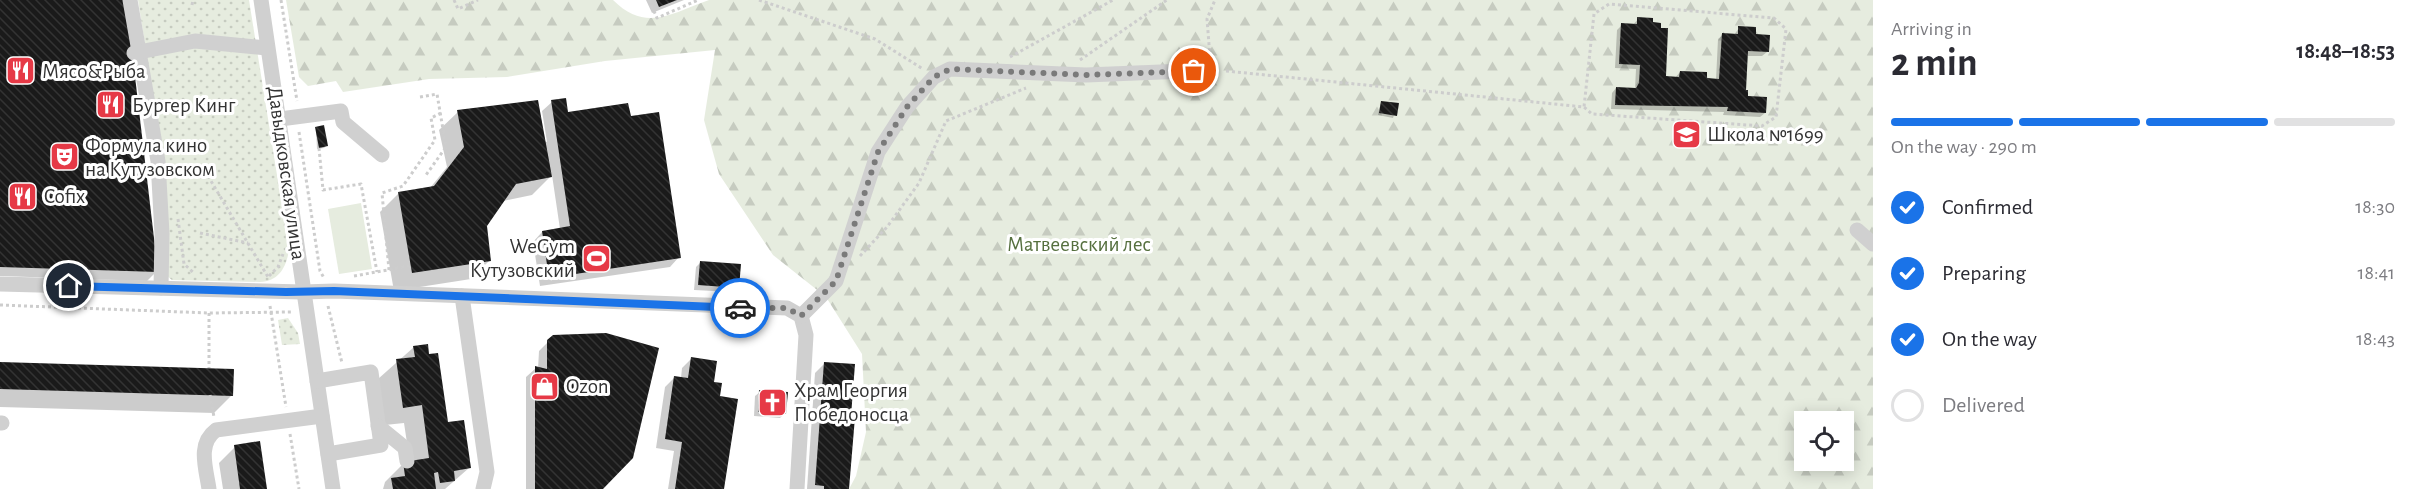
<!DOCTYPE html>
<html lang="en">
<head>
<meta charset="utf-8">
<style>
	:root { --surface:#fff; --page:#f2f2f3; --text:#2b2b33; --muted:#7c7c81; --line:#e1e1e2; --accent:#1a73e8 }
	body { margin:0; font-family:"Alegreya Sans",sans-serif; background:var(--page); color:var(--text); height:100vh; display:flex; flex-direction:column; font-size:22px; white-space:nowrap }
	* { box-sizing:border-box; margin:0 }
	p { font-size:20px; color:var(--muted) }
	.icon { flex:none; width:33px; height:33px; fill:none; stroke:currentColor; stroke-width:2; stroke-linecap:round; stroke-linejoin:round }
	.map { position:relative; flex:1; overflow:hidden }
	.panel { display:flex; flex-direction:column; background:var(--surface); width:540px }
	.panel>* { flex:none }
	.fabs { position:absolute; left:1794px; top:411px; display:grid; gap:12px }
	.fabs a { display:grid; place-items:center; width:60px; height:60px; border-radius:0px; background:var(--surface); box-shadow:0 3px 15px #0003; font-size:30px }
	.pin { position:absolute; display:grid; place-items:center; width:51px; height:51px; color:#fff; margin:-26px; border:3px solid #fff; border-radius:50%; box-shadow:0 2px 6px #0007 }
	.courier { position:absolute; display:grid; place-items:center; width:60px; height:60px; margin:-30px; border:4px solid #1a73e8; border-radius:50%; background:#fff; color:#222; box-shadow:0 2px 8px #0007 }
	.summary em { font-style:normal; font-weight:600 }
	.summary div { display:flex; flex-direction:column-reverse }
	.summary { display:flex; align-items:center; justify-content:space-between; height:102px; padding:0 18px }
	h1 { font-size:39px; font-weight:600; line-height:45px }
	.bar { display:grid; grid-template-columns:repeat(4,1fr); gap:9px 6px; align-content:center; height:72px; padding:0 18px }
	.bar i { height:8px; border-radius:4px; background:var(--line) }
	.bar .active { background:var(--accent) }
	.bar p { grid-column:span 4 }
	ol { padding:0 18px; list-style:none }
	li { display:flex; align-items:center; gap:18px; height:66px }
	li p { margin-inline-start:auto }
	li .icon { padding:6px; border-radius:50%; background:var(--accent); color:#fff; stroke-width:4 }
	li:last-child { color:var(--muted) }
	li i { width:33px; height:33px; border:3px solid var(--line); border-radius:50% }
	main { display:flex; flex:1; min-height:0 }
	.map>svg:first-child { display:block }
	.grass { fill:url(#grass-dots) }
	.forest { fill:url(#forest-firs); fill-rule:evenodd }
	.park { fill:#e6ecdf }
	.shadow { fill:#0003 }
	.building { fill:url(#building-back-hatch) }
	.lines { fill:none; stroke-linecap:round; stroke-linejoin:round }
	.path { stroke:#cdcdcd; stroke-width:3; stroke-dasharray:3 3; stroke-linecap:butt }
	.minor { stroke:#d0d0d0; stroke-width:15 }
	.done { stroke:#7a7a7a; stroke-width:6; stroke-dasharray:0 10.8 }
	.route { stroke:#1a73e8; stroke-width:8 }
	.labels { text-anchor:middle; stroke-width:6; stroke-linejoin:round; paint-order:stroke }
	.poi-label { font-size:21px; fill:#333; stroke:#fff; text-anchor:start }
	.street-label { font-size:21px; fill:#333; stroke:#fff }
	.park-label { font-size:21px; fill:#56703f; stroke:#fff }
</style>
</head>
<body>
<main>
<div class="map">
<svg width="1873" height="489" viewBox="0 0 1873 489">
	<defs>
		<pattern id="grass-dots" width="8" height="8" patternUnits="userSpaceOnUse" patternTransform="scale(1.5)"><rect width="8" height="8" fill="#e6ecdf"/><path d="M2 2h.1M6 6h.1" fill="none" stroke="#c6cbc0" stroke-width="1.8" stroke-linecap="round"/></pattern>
		<pattern id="forest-firs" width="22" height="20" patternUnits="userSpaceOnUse" patternTransform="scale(1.5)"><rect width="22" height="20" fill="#e6ecdf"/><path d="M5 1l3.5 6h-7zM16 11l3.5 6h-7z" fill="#c6cbc0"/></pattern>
		<pattern id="building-back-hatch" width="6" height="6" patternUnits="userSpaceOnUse" patternTransform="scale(1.5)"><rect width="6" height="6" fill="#1a1a1a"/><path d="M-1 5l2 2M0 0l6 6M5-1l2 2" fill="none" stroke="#333"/></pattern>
	</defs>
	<rect width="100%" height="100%" fill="#fff"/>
	<g class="grass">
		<path d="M 138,0 L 249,0 L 289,250 C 286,268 279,281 260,282 L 172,280 L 167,276 L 164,165 Z"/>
		<polygon points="288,318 298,333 300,344 282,345 278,320"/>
	</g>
	<path class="forest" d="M 286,0 L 613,0 C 646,33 672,13 709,0 L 1873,0 L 1873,489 L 849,489 L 856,476 L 866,432 L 862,354 L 826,297 L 773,255 L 719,174 L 704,120 L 715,50 L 605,61 L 507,77 L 429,79 L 343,92 L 336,81 L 308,86 L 299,77 ZM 1804,422 L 1844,422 L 1844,460 L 1804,460 Z"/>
	<polygon class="park" points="361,203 372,269 339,274 328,209"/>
	<g class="shadow">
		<polygon points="0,0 156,272 147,281 0,276"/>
		<polygon points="646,0 684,0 652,13"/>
		<polygon points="1638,19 1664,77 1675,78 1680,72 1716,80 1718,39 1723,35 1734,35 1739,28 1754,35 1767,52 1762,56 1746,56 1744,91 1746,98 1765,113 1760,117 1723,115 1724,112 1611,109 1612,93 1616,88 1635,89 1636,69 1615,68 1617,30 1622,25 1633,25"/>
		<polygon points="552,102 567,113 629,118 679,257 670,267 540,286 533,242 542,232 560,229 552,175 532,195 503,201 485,226 489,261 471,279 394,291 380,212 399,193 430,188 447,167 439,130 458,112 547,142 542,111"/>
		<polygon points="1381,102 1397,105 1393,118 1378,115"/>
		<polygon points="316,128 326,146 324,148 317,149"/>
		<polygon points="701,262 738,288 733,292 694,290 696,267"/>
		<polygon points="553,337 601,489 526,489 526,377 536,368 538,369 539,351"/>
		<polygon points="414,347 446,424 469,468 445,489 383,489 385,482 404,463 410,463 404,423 385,425 378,379"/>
		<polygon points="692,358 712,383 718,398 723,489 668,489 674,451 656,448 665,387 675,377 681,378 682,368"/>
		<polygon points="825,363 848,489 807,489 815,373"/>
		<polygon points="0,364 232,395 214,413 0,407"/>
		<polygon points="760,392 785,413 780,418 754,416 755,396"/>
		<polygon points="235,447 266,489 223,489 219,463"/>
	</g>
	<g class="building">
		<polygon points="0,0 126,0 158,272 0,267"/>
		<polygon points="656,0 677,0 659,7"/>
		<polygon points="1637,17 1653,18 1653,22 1661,23 1661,28 1668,28 1666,76 1679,77 1680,71 1707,72 1707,78 1719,79 1722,33 1738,34 1738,26 1756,27 1756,34 1770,35 1769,52 1748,51 1746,90 1748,90 1748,96 1767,97 1766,113 1727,111 1728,107 1615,105 1616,87 1636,88 1639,83 1640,65 1619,64 1621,23 1637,24"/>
		<polygon points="566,98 568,112 628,103 631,116 659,112 681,258 549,278 542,231 570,226 551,100"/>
		<polygon points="538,100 552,177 516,184 487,226 491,261 412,273 398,192 434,186 464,147 457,110"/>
		<polygon points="1381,101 1399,103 1397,116 1379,113"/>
		<polygon points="324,125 328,146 319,148 315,127"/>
		<polygon points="700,261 741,264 739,288 698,285"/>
		<polygon points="606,333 659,348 633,458 603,489 535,489 535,366 547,369 547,340 553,335"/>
		<polygon points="428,344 429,354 438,353 448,422 464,420 471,468 454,471 455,481 440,483 438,472 434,473 436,489 393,489 391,478 405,476 403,462 429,458 422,405 403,408 396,359 415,357 413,346"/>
		<polygon points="691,357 717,361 714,382 722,383 720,396 738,399 724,489 675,489 682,442 665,439 674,376 688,378"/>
		<polygon points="0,362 234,369 233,396 0,389"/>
		<polygon points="824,362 855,364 851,416 855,417 849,489 824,489 824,486 815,485"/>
		<polygon points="759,390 788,392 786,414 758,412"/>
		<polygon points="260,441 267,489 240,489 234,445"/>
	</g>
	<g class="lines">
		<g class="path">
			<polyline points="281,0 297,101"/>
			<polyline points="454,0 458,9 478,0"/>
			<polyline points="649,0 657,18 698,0"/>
			<polyline points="759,0 875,39 923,69"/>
			<polyline points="192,5 193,0"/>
			<polyline points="1010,57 1113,0"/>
			<polyline points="1210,57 1207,19 1215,0"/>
			<polyline points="1080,60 1167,0"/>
			<polyline points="1226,71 1584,107 1592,114 1762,126 1776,117 1786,29 1774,18 1609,4 1594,14 1584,107"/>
			<polyline points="420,97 437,94 446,147 426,175"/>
			<polyline points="299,132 320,271 324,278"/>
			<polyline points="319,148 323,190 361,184 377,272"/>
			<polyline points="208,176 268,277"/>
			<polyline points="178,219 184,264 194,273"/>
			<polyline points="200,233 248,243"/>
			<polyline points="860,256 887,227 919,183 946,121 1026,88"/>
			<polyline points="389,270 382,193 403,186 435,140 431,118 441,113"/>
			<polyline points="269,276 278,267 283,254"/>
			<polyline points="354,276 410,266"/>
			<polyline points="0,305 209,313 292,312"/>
			<polyline points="270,306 286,407"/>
			<polyline points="328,306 342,363"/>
			<polyline points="209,313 209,368"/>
			<polyline points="210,395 214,417"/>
			<polyline points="290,434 299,489"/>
		</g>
		<g class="minor">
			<polyline points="130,0 158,161 162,234 161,288"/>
			<polyline points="261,0 333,489"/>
			<polyline points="134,53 195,41 267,48"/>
			<polyline points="280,119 341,111 343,122 382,155"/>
			<polyline points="1857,230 1873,244"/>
			<polyline points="0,284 303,292 334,291 787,308 801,316 806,335 797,489"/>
			<polyline points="462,296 487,472 483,489"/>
			<polyline points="801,316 836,281 878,152 907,107 934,77 950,69 1086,75 1211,70"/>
			<polyline points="317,381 371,372 381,445 328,454"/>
			<polyline points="0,423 2,423"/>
			<polyline points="378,426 405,448 407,461"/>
			<path d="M 209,489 C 206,468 197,444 216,430 L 322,416"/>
		</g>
	</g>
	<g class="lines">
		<polyline class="done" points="740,308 787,308 801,316 836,281 878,152 907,107 934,77 950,69 1086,75 1194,71"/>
		<polyline class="route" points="69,286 286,292 334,291 740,308"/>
	</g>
	<defs>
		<symbol id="restaurant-square" viewBox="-11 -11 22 22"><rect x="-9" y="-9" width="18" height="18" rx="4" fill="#e63946" stroke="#fff"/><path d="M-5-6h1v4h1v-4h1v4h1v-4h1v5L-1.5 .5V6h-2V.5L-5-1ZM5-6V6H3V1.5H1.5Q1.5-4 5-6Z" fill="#fff"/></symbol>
		<symbol id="school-square" viewBox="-11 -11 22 22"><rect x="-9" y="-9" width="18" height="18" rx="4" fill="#e63946" stroke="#fff"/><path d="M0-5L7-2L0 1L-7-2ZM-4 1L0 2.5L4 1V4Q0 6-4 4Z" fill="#fff"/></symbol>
		<symbol id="theatre-square" viewBox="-11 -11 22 22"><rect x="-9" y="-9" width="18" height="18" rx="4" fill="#e63946" stroke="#fff"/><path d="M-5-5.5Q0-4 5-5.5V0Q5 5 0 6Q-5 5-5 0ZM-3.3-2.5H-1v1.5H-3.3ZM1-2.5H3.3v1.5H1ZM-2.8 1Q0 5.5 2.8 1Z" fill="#fff"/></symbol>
		<symbol id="stadium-square" viewBox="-11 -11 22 22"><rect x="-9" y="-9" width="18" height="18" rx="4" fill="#e63946" stroke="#fff"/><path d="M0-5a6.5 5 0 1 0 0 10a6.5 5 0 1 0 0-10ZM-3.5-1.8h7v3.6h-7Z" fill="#fff"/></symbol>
		<symbol id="shop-square" viewBox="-11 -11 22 22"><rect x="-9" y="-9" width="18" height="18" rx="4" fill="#e63946" stroke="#fff"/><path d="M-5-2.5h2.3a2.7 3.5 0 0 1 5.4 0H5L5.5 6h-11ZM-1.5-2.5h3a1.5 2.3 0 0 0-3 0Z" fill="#fff"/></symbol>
		<symbol id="church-square" viewBox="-11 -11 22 22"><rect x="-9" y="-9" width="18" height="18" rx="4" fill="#e63946" stroke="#fff"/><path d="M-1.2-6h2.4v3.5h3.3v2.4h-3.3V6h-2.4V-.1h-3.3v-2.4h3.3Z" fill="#fff"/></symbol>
	</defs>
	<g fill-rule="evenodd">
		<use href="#restaurant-square" x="4" y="54" width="33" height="33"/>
		<use href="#restaurant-square" x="94" y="88" width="33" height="33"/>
		<use href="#school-square" x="1670" y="118" width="33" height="33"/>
		<use href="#theatre-square" x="48" y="140" width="33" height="33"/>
		<use href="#restaurant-square" x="6" y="180" width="33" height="33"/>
		<use href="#stadium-square" x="580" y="242" width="33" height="33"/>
		<use href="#shop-square" x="528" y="370" width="33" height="33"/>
		<use href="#church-square" x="756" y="386" width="33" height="33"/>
	</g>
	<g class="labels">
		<g class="poi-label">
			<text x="42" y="78">Мясо&amp;Рыба</text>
			<text x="132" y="112">Бургер Кинг</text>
			<text x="1707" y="141">Школа №1699</text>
			<text x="85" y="152">Формула кино<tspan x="85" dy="24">на Кутузовском</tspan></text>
			<text x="44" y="203">Cofix</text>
			<text x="575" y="253" text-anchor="end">WeGym<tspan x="575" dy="24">Кутузовский</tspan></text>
			<text x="566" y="393">Ozon</text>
			<text x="794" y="397">Храм Георгия<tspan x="794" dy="24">Победоносца</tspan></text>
		</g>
		<g class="street-label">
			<text transform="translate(287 173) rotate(82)" y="7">Давыдковская улица</text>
		</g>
		<g class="park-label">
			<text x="1079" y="251">Матвеевский лес</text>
		</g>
	</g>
</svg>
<div class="fabs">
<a><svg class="icon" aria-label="locate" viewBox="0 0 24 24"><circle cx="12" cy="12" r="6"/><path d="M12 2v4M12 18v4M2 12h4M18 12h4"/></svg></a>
</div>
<div class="pin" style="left:1194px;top:71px;background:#ea580c"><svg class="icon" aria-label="bag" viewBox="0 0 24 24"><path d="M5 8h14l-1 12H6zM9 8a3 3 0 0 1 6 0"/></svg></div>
<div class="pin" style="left:69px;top:286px;background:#1f2937"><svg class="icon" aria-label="home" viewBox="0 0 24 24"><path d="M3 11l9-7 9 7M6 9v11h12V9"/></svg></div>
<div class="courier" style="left:740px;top:308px"><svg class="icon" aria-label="car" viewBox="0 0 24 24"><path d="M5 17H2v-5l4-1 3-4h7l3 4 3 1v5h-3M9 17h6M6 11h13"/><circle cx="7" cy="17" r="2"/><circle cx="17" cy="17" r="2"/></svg></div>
</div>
<section class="panel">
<div class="summary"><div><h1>2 min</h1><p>Arriving in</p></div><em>18:48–18:53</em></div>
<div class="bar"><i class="active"></i><i class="active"></i><i class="active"></i><i></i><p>On the way · 290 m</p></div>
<ol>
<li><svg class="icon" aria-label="check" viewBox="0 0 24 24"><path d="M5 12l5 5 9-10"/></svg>Confirmed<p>18:30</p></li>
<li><svg class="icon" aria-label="check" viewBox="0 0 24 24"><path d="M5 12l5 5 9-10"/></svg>Preparing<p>18:41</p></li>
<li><svg class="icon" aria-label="check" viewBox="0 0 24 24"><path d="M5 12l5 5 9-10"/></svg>On the way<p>18:43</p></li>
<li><i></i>Delivered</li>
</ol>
</section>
</main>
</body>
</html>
